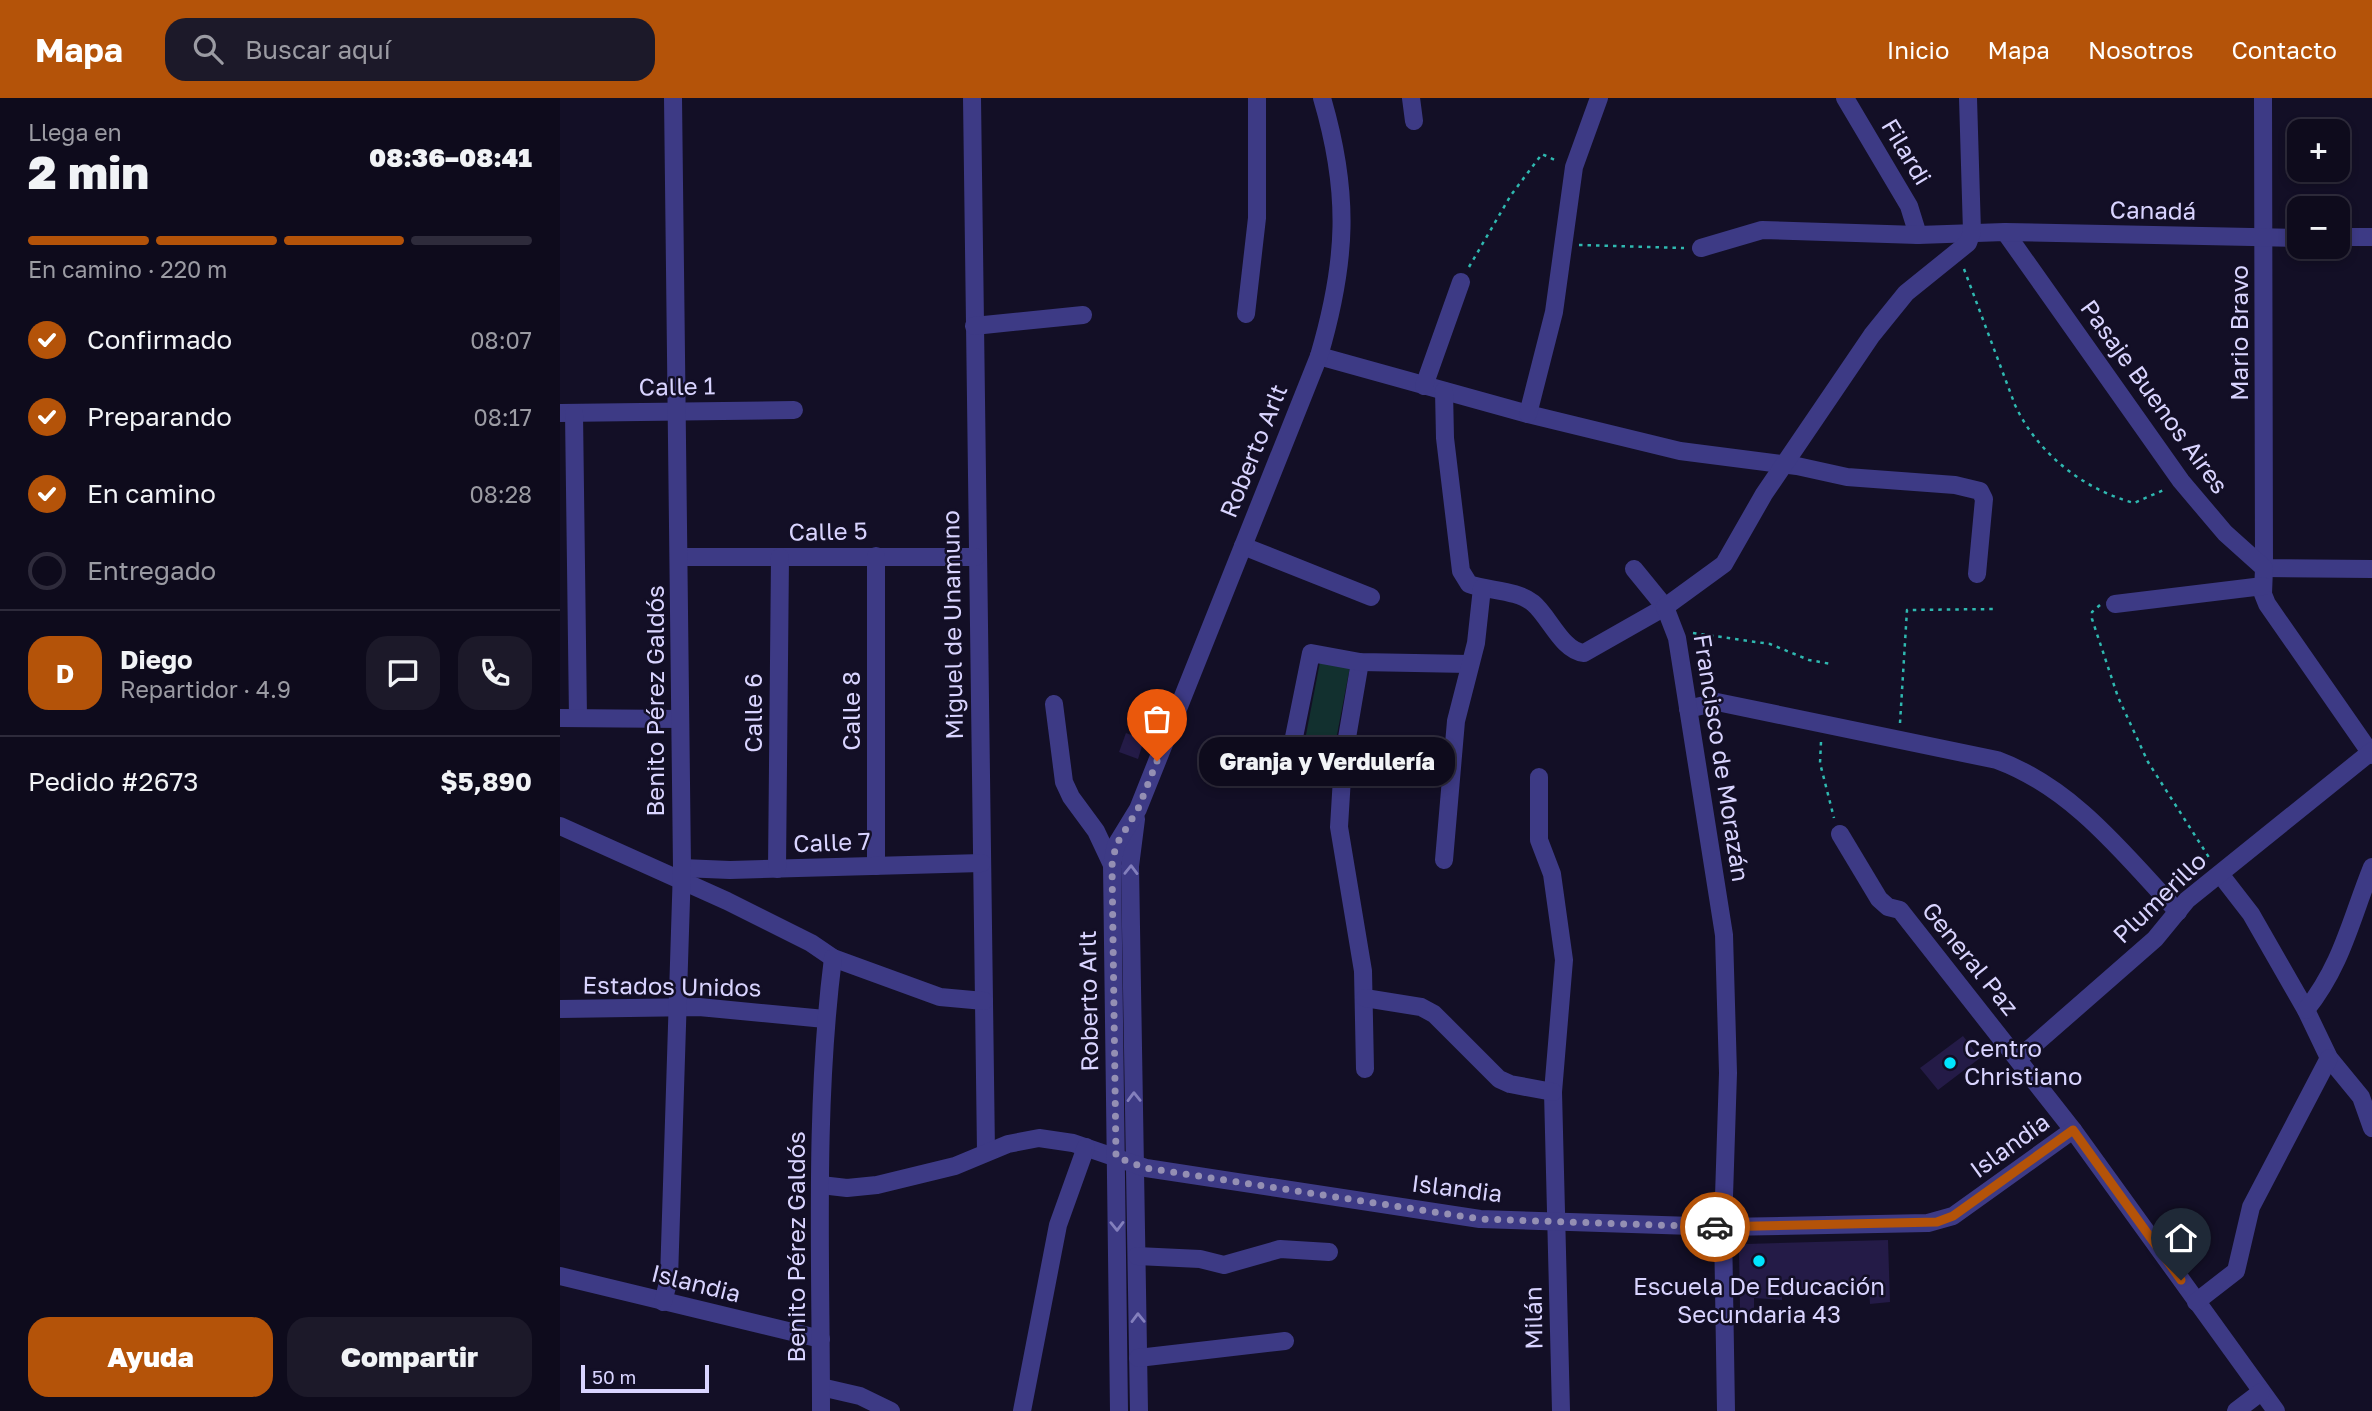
<!DOCTYPE html>
<html lang="es">
<head>
<meta charset="utf-8">
<style>
	:root { --surface:#0e0b1c; --page:#1c1929; --text:#f1f3f6; --muted:#9b9ba3; --line:#2e2b3b; --accent:#b45309 }
	body { margin:0; font-family:"Golos Text",sans-serif; background:var(--page); color:var(--text); height:100vh; display:flex; flex-direction:column; font-size:26px; white-space:nowrap }
	* { box-sizing:border-box; margin:0 }
	p { font-size:23px; color:var(--muted) }
	.icon { flex:none; width:38px; height:38px; fill:none; stroke:currentColor; stroke-width:2; stroke-linecap:round; stroke-linejoin:round }
	.map { position:relative; flex:1; overflow:hidden }
	.panel { display:flex; flex-direction:column; background:var(--surface); width:560px }
	.panel>* { flex:none }
	.controls { position:absolute; left:1727px; top:21px; display:grid; gap:14px }
	.controls a { display:grid; place-items:center; width:63px; height:63px; border-radius:14px; background:var(--surface); box-shadow:0 4px 10px #0003,0 0 0 2px var(--line); font-size:35px }
	.scale { position:absolute; left:21px; bottom:18px; width:128px; box-sizing:border-box; padding-left:7px; border:4px solid #d9d4ff; border-top:0; font-size:19px; line-height:24px; white-space:nowrap; color:#d9d4ff; -webkit-text-stroke:5px #130f26; paint-order:stroke }
	.pin { position:absolute; display:grid; place-items:center; width:60px; height:60px; color:#fff; margin:-72px -30px; border-radius:50% 50% 50% 0; rotate:-45deg; box-shadow:0 0 7px #0007 }
	.pin .icon { rotate:45deg }
	.courier { position:absolute; display:grid; place-items:center; width:70px; height:70px; margin:-35px; border:5px solid #b45309; border-radius:50%; background:#fff; color:#222; box-shadow:0 2px 9px #0007 }
	.bubble { position:absolute; height:49px; border-radius:21px; background:var(--surface); box-shadow:0 4px 10px #0003,0 0 0 2px var(--line); font-size:23px; font-weight:800; line-height:49px; text-align:center }
	.headline em { font-style:normal; font-weight:800 }
	.headline div { display:flex; flex-direction:column-reverse }
	.headline { display:flex; align-items:center; justify-content:space-between; height:119px; padding:0 28px }
	h1 { font-size:46px; font-weight:800; line-height:52px }
	.bar { display:grid; grid-template-columns:repeat(4,1fr); gap:10px 7px; align-content:center; height:84px; padding:0 28px }
	.bar i { height:9px; border-radius:5px; background:var(--line) }
	.bar .selected { background:var(--accent) }
	.bar p { grid-column:span 4 }
	.line { display:flex; align-items:center; gap:18px; padding:0 28px; border-top:2px solid var(--line) }
	.line div { flex:1 }
	.round { display:grid; place-items:center; flex:none; width:74px; height:74px; border-radius:21px; background:var(--page) }
	ol { padding:0 28px; list-style:none }
	li { display:flex; align-items:center; gap:21px; height:77px }
	li p { margin-inline-start:auto }
	li .icon { padding:7px; border-radius:50%; background:var(--accent); color:#fff; stroke-width:4 }
	li:last-child { color:var(--muted) }
	li i { width:38px; height:38px; border:4px solid var(--line); border-radius:50% }
	.primary-button { display:flex; gap:14px; margin-top:auto; padding:14px 28px }
	.primary-button a { flex:1; height:80px; border-radius:21px; background:var(--accent); color:#fff; font-size:28px; font-weight:800; line-height:80px; text-align:center }
	.primary-button a+a { background:var(--page); color:var(--text) }
	header { display:flex; align-items:center; gap:42px; box-sizing:border-box; height:98px; padding:0 35px; background:var(--accent); color:#fff }
	header strong { font-size:33px }
	nav { display:flex; gap:38px; margin-inline-start:auto; font-size:24px }
	.search { width:490px; height:63px; background:var(--page); display:flex; align-items:center; gap:18px; box-sizing:border-box; padding:0 24px; border-radius:21px; color:var(--muted); font-size:26px }
	main { display:flex; flex:1; min-height:0 }
	.map>svg:first-child { display:block }
	.green { fill:#12302f }
	.building { fill:#241b47 }
	.lines { fill:none; stroke-linecap:round; stroke-linejoin:round }
	.path { stroke:#2fb8b0; stroke-width:2.5; stroke-dasharray:3.5 5; stroke-linecap:butt }
	.minor { stroke:#3d3a85; stroke-width:18 }
	.oneway { stroke:#837fbc }
	.done { stroke:#948fb3; stroke-width:7; stroke-dasharray:0 12.6 }
	.route { stroke:#b45309; stroke-width:9 }
	.poi-dot { fill:#00e5ff; stroke:#130f26; stroke-width:2.5 }
	.labels { text-anchor:middle; stroke-width:5; stroke-linejoin:round; paint-order:stroke }
	.street-label { font-size:24px; fill:#d9d4ff; stroke:#130f26 }
	.poi-label { font-size:24px; fill:#d9d4ff; stroke:#130f26; text-anchor:start }
</style>
</head>
<body>
<header>
<strong>Mapa</strong>
<div class="search"><svg class="icon" aria-label="search" viewBox="0 0 24 24"><circle cx="10" cy="10" r="6"/><path d="M15 15l6 6"/></svg>Buscar aquí</div>
<nav><a>Inicio</a><a>Mapa</a><a>Nosotros</a><a>Contacto</a></nav>
</header>
<main>
<section class="panel">
<div class="headline"><div><h1>2 min</h1><p>Llega en</p></div><em>08:36–08:41</em></div>
<div class="bar"><i class="selected"></i><i class="selected"></i><i class="selected"></i><i></i><p>En camino · 220 m</p></div>
<ol>
<li><svg class="icon" aria-label="check" viewBox="0 0 24 24"><path d="M5 12l5 5 9-10"/></svg>Confirmado<p>08:07</p></li>
<li><svg class="icon" aria-label="check" viewBox="0 0 24 24"><path d="M5 12l5 5 9-10"/></svg>Preparando<p>08:17</p></li>
<li><svg class="icon" aria-label="check" viewBox="0 0 24 24"><path d="M5 12l5 5 9-10"/></svg>En camino<p>08:28</p></li>
<li><i></i>Entregado</li>
</ol>
<div class="line" style="height:126px"><b class="round" style="background:var(--accent);color:#fff">D</b><div><b>Diego</b><p>Repartidor · 4.9</p></div><a class="round"><svg class="icon" aria-label="chat" viewBox="0 0 24 24"><path d="M4 5h16v11H9l-5 4z"/></svg></a><a class="round"><svg class="icon" aria-label="phone" viewBox="0 0 24 24"><path d="M5 4h4l2 5-3 2q2 4 5 5l2-3 5 2v4C11 20 4 13 5 4z"/></svg></a></div>
<div class="line" style="height:91px"><div>Pedido #2673</div><b>$5,890</b></div>
<div class="primary-button"><a>Ayuda</a><a>Compartir</a></div>
</section>
<div class="map">
<svg width="1812" height="1313" viewBox="0 0 1812 1313">
	<rect width="100%" height="100%" fill="#130f26"/>
	<polygon class="green" points="760,564 790,569 775,647 745,642"/>
	<g class="building">
		<polygon points="566,635 584,642 578,661 559,654"/>
		<polygon points="1403,938 1420,960 1378,992 1360,970"/>
		<polygon points="1328,1142 1330,1204 1310,1206 1309,1191 1221,1191 1222,1202 1194,1200 1194,1214 1180,1212 1179,1153 1186,1146"/>
	</g>
	<g class="lines">
		<g class="path">
			<polyline points="1019,147 1124,150"/>
			<polyline points="909,169 951,97 982,56 997,63"/>
			<path d="M 1404,171 L 1455,307 C 1478,356 1523,391 1574,405 L 1606,391"/>
			<polyline points="1540,507 1532,514 1532,521 1558,599 1588,664 1650,761"/>
			<polyline points="1133,535 1210,546 1249,562 1271,566"/>
			<polyline points="1340,625 1347,512 1436,511"/>
			<polyline points="1261,644 1260,665 1274,720"/>
		</g>
		<g class="minor">
			<polyline points="412,0 426,1054"/>
			<polyline points="851,0 854,23"/>
			<polyline points="1285,0 1349,108 1358,137"/>
			<polyline points="1703,0 1704,470 1812,471"/>
			<polyline points="1445,134 1621,383 1665,435 1704,470 1703,496 1707,506 1812,657"/>
			<polyline points="1778,139 1812,139"/>
			<polyline points="1141,150 1202,132 1358,137 1445,134 1740,140"/>
			<polyline points="686,216 697,120 697,0"/>
			<polyline points="414,228 523,217"/>
			<polyline points="759,258 968,316 1120,353 1237,368 1287,379 1395,387 1420,393 1424,401 1417,476"/>
			<polyline points="864,288 901,184"/>
			<path d="M 884,293 L 885,340 L 901,473 L 909,486 C 929,493 957,492 973,505 C 989,518 1002,553 1024,555 L 1105,509 L 1074,471"/>
			<polyline points="0,315 234,312"/>
			<polyline points="14,315 18,620"/>
			<polyline points="968,316 994,214 1014,69 1039,0"/>
			<polyline points="683,448 811,499"/>
			<polyline points="120,459 416,459"/>
			<polyline points="1555,506 1703,488"/>
			<polyline points="800,564 783,663 779,729 803,873 805,971"/>
			<polyline points="494,606 504,684 511,699 536,733 552,767"/>
			<path d="M 1128,611 L 1157,604 L 1437,662 C 1513,690 1564,756 1618,814"/>
			<polyline points="0,620 120,621"/>
			<polyline points="783,663 731,654 751,555 800,564 909,566"/>
			<polyline points="979,679 979,742 992,776 1004,862 993,994 1001,1313"/>
			<polyline points="576,721 570,768 579,1313"/>
			<polyline points="0,728 167,803 251,845 273,860 380,899 424,903"/>
			<polyline points="1280,736 1319,801 1328,809 1340,812 1513,1032 1716,1313"/>
			<polyline points="884,762 896,623 916,545 922,490"/>
			<polyline points="316,768 316,458"/>
			<polyline points="122,770 170,772 422,765"/>
			<polyline points="217,771 220,459"/>
			<polyline points="1660,776 1691,816 1746,912 1769,960 1801,999 1812,1030"/>
			<polyline points="805,900 861,909 874,916 939,981 950,986 993,994"/>
			<polyline points="0,911 139,909 265,921"/>
			<path d="M 1746,912 C 1782,867 1791,821 1812,769"/>
			<polyline points="1459,960 1595,841 1627,802 1812,653"/>
			<polyline points="261,1087 287,1090 317,1087 395,1068 448,1046 479,1040 513,1045 586,1070 920,1121 1163,1129 1368,1125 1393,1118 1513,1032"/>
			<polyline points="577,1158 640,1161 664,1167 720,1151 769,1154"/>
			<polyline points="0,1178 261,1241"/>
			<polyline points="103,1204 109,1181 122,770 113,0"/>
			<polyline points="1636,1204 1676,1173 1691,1109 1769,960"/>
			<polyline points="578,1260 725,1243"/>
			<polyline points="261,1289 300,1298 331,1313"/>
			<path d="M 261,1313 C 261,1162 254,1010 273,860"/>
			<polyline points="462,1313 498,1127 526,1049"/>
			<path d="M 559,1313 L 552,767 L 556,747 L 578,711 L 759,258 C 787,163 790,95 762,0"/>
			<polyline points="1166,1313 1163,1129 1168,975 1164,837 1117,540 1105,509 1164,466 1204,396 1312,237 1346,195 1408,145 1412,134 1408,0"/>
			<polyline points="1676,1313 1701,1294"/>
		</g>
	</g>
	<defs><path id="oneway-chevron" d="M-2-3.5L2.5 0L-2 3.5" fill="none" stroke-width="1.6" stroke-linecap="round" stroke-linejoin="round" transform="scale(1.75)"/></defs>
	<g class="oneway">
		<use href="#oneway-chevron" transform="translate(571 772) rotate(-89)"/>
		<use href="#oneway-chevron" transform="translate(574 999) rotate(-91)"/>
		<use href="#oneway-chevron" transform="translate(557 1128) rotate(89)"/>
		<use href="#oneway-chevron" transform="translate(578 1220) rotate(-91)"/>
	</g>
	<g class="lines">
		<polyline class="done" points="597,663 578,711 556,747 552,767 556,1059 586,1070 920,1121 1155,1129"/>
		<polyline class="route" points="1155,1129 1377,1124 1393,1118 1513,1032 1621,1182"/>
	</g>
	<g class="poi-dot">
		<circle cx="1390" cy="965" r="7"/>
		<circle cx="1199" cy="1163" r="7"/>
	</g>
	<g class="labels">
		<g class="street-label">
			<text transform="translate(1346 54) rotate(59)" y="8">Filardi</text>
			<text transform="translate(1593 113) rotate(1)" y="8">Canadá</text>
			<text transform="translate(1680 235) rotate(-90)" y="8">Mario Bravo</text>
			<text transform="translate(117 289) rotate(-1)" y="8">Calle 1</text>
			<text transform="translate(1594 299) rotate(54)" y="8">Pasaje Buenos Aires</text>
			<text transform="translate(694 353) rotate(-68)" y="8">Roberto Arlt</text>
			<text transform="translate(268 434) rotate(-1)" y="8">Calle 5</text>
			<text transform="translate(393 527) rotate(-91)" y="8">Miguel de Unamuno</text>
			<text transform="translate(96 603) rotate(-90)" y="8">Benito Pérez Galdós</text>
			<text transform="translate(292 613) rotate(-90)" y="8">Calle 8</text>
			<text transform="translate(194 615) rotate(-90)" y="8">Calle 6</text>
			<text transform="translate(1161 660) rotate(81)" y="8">Francisco de Morazán</text>
			<text transform="translate(272 745) rotate(-2)" y="8">Calle 7</text>
			<text transform="translate(1600 800) rotate(-44)" y="8">Plumerillo</text>
			<text transform="translate(1410 861) rotate(51)" y="8">General Paz</text>
			<text transform="translate(112 889) rotate(1)" y="8">Estados Unidos</text>
			<text transform="translate(529 903) rotate(-91)" y="8">Roberto Arlt</text>
			<text transform="translate(1450 1048) rotate(-36)" y="8">Islandia</text>
			<text transform="translate(897 1091) rotate(7)" y="8">Islandia</text>
			<text transform="translate(237 1149) rotate(-90)" y="8">Benito Pérez Galdós</text>
			<text transform="translate(136 1186) rotate(14)" y="8">Islandia</text>
			<text transform="translate(974 1220) rotate(-91)" y="8">Milán</text>
		</g>
		<g class="poi-label">
			<text x="1404" y="959">Centro<tspan x="1404" dy="28">Christiano</tspan></text>
			<text x="1199" y="1197" text-anchor="middle">Escuela De Educación<tspan x="1199" dy="28">Secundaria 43</tspan></text>
		</g>
	</g>
</svg>
<div class="controls">
<a>+</a>
<a>−</a>
</div>
<div class="scale">50 m</div>
<div class="pin" style="left:597px;top:663px;background:#ea580c"><svg class="icon" aria-label="bag" viewBox="0 0 24 24"><path d="M5 8h14l-1 12H6zM9 8a3 3 0 0 1 6 0"/></svg></div>
<div class="pin" style="left:1621px;top:1182px;background:#1f2937"><svg class="icon" aria-label="home" viewBox="0 0 24 24"><path d="M3 11l9-7 9 7M6 9v11h12V9"/></svg></div>
<div class="courier" style="left:1155px;top:1129px"><svg class="icon" aria-label="car" viewBox="0 0 24 24"><path d="M5 17H2v-5l4-1 3-4h7l3 4 3 1v5h-3M9 17h6M6 11h13"/><circle cx="7" cy="17" r="2"/><circle cx="17" cy="17" r="2"/></svg></div>
<div class="bubble" style="left:639px;top:639px;width:256px">Granja y Verdulería</div>
</div>
</main>
</body>
</html>
